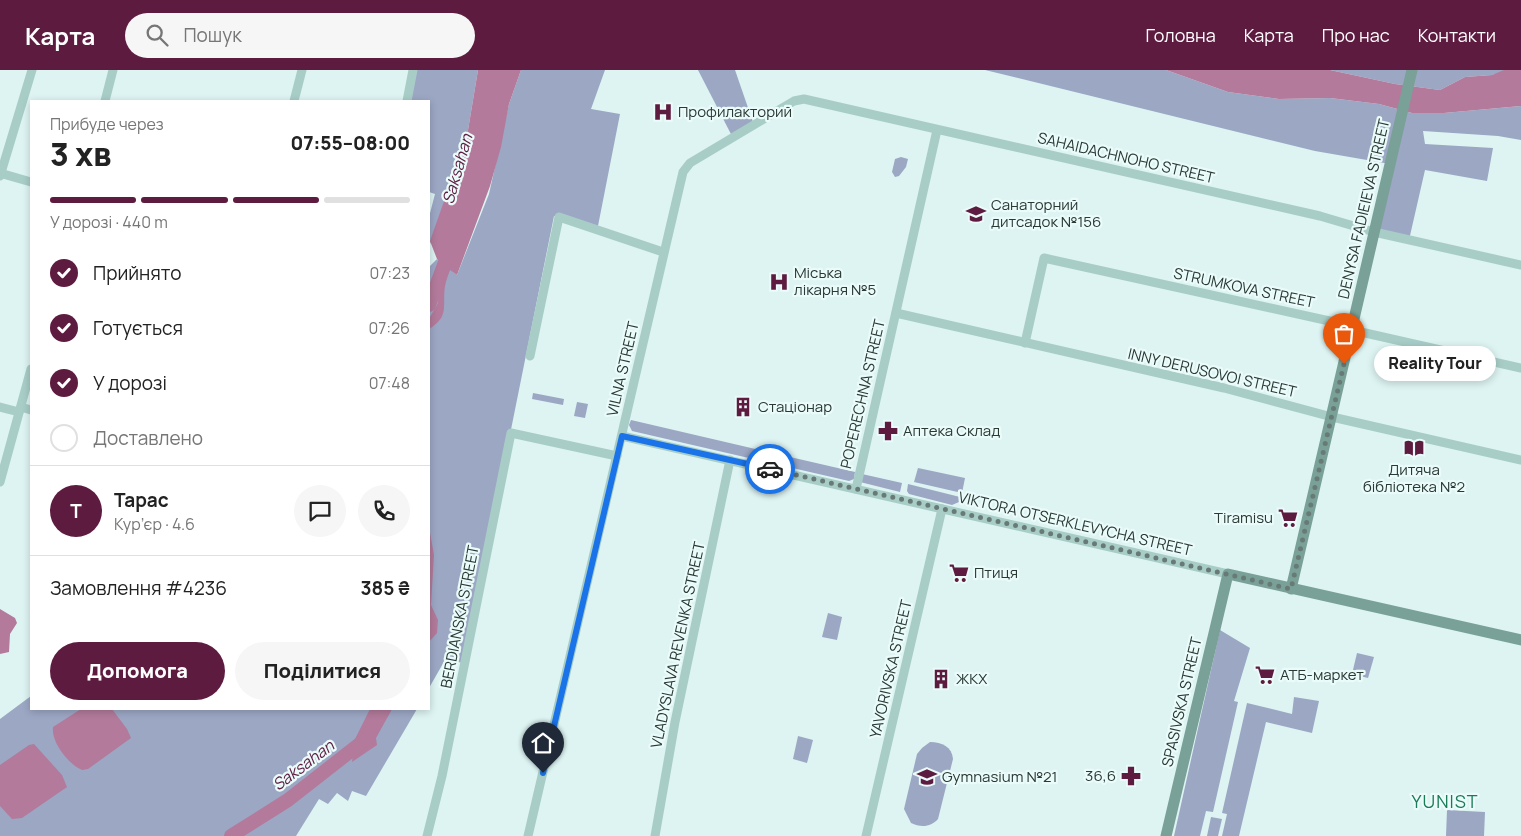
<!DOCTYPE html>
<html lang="uk">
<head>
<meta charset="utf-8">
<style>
	:root { --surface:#fff; --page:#f6f6f6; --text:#222; --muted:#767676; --line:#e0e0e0; --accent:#5e1b40 }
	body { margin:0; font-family:Manrope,sans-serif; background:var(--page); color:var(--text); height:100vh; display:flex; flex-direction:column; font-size:19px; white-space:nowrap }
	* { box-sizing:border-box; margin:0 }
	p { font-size:16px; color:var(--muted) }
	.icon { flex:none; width:28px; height:28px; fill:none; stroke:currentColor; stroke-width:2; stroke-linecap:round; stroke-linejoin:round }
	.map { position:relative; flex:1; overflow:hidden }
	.drawer { position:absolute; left:30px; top:30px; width:400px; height:610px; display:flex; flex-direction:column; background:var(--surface); border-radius:0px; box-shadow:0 2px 8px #0003 }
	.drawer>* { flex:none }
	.pin { position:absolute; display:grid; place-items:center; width:42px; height:42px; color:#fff; margin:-51px -21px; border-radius:50% 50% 50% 0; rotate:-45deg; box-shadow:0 0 5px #0007 }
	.pin .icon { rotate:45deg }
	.courier { position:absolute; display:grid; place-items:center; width:50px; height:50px; margin:-25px; border:4px solid #1a73e8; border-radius:50%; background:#fff; color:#222; box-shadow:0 1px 6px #0007 }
	.bubble { position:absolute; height:35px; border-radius:18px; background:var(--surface); box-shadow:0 2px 8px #0003; font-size:16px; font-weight:800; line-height:35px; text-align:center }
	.overview em { font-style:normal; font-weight:800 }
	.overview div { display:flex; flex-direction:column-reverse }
	.overview { display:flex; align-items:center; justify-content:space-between; height:85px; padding:0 20px }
	h1 { font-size:32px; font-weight:800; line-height:38px }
	.bar { display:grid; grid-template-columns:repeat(4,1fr); gap:8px 5px; align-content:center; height:60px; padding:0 20px }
	.bar i { height:6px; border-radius:4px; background:var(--line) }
	.bar .selected { background:var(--accent) }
	.bar p { grid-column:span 4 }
	.line { display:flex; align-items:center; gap:12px; padding:0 20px; border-top:1px solid var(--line) }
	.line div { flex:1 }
	.round { display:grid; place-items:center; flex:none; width:52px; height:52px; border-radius:26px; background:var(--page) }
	ol { padding:0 20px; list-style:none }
	li { display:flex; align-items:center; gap:15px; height:55px }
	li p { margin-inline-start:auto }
	li .icon { padding:5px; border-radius:50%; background:var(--accent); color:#fff; stroke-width:4 }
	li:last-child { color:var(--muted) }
	li i { width:28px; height:28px; border:2px solid var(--line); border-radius:50% }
	.cta { display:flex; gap:10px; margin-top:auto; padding:10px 20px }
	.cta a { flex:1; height:58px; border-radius:30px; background:var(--accent); color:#fff; font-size:20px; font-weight:800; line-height:58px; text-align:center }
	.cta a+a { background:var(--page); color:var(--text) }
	header { display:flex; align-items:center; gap:30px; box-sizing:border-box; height:70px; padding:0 25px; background:var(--accent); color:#fff }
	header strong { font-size:24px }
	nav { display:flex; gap:28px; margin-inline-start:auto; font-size:18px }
	.search { width:350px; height:45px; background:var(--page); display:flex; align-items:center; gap:12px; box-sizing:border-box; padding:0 18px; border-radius:28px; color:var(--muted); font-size:19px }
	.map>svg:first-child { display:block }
	.green { fill:#9ca7c4 }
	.water { fill:#b37a9b }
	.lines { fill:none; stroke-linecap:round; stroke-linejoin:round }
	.river { stroke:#b37a9b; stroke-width:14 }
	.street { stroke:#a8cdc7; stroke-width:9 }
	.secondary { stroke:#79a197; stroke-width:11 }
	.done { stroke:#687a76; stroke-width:5; stroke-dasharray:0 9 }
	.route { stroke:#1a73e8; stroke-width:6 }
	.labels { text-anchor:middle; stroke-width:4.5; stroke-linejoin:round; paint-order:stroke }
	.poi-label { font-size:15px; fill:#293934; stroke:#eafbfa; text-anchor:start }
	.street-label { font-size:15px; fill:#293934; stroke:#eafbfa }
	.water-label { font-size:16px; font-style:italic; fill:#5e1b40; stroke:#eafbfa }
	.quarter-label { font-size:18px; letter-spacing:1px; fill:#1a7b57; stroke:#eafbfa }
</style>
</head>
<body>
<header>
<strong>Карта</strong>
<div class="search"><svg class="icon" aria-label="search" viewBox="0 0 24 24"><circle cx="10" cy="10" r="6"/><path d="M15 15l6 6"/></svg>Пошук</div>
<nav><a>Головна</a><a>Карта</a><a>Про нас</a><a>Контакти</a></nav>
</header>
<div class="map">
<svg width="1521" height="766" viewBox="0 0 1521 766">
	<rect width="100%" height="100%" fill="#ddf4f2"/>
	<g class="green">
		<polygon points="413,0 478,0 467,66 429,177 429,147 435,124 429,122 429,31 407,31"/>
		<polygon points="521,0 605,0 591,39 620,44 597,161 554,146 464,593 445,590 429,618 429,197 437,189 457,205 489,124 509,34"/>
		<polygon points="698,0 735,0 754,55 733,68"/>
		<polygon points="985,0 1166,0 1228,22 1279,29 1330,28 1379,34 1412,43 1444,43 1521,36 1521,70 1498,66 1423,61 1425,74 1493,78 1487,111 1425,100 1409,170 1374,162 1390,94 1315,81"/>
		<polygon points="1330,0 1513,0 1492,5 1465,7 1440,20 1395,14"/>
		<polygon points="901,87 908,89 906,97 899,106 895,107 892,102 895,89"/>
		<polygon points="533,323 564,329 563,335 532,329"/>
		<polygon points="577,332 588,334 585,348 574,346"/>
		<polygon points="631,350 855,402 854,409 849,411 632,361 629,355"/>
		<polygon points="918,398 965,408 962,423 914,412"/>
		<polygon points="862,404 902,413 900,422 860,412"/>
		<polygon points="908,414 960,427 959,432 952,435 909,424 907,421"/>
		<polygon points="828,543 842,547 837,570 822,567"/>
		<polygon points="1220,560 1250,578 1234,631 1238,632 1213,742 1206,741 1200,766 1174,766"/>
		<polygon points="1357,583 1374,587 1368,608 1352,604"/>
		<polygon points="31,626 31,639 417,639 366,726 352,721 348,731 337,723 328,734 319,729 296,766 0,766 0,649"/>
		<polygon points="1294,627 1319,631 1312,663 1266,652 1239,766 1222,766 1227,744 1222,743 1247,633 1292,644"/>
		<polygon points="798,666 813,670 807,693 793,689"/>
		<path d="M 930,672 C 942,672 952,677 953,689 L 938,749 C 931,757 921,758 911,753 L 904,739 L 917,684 L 922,678 Z"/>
		<polygon points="1447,740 1485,742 1484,766 1446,766"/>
		<polygon points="1211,747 1222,749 1218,766 1207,766"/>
	</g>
	<g class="water">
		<path d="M 478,0 L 521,0 L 509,34 L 501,77 L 490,116 L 457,205 L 450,200 C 448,205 446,211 445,216 C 442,236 450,246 429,259 L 429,249 L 438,233 L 441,192 L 437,189 L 430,171 L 467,66 Z"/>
		<polygon points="1166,0 1330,0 1395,14 1440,20 1465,7 1492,5 1504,0 1521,0 1521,36 1444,43 1412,43 1379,34 1330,28 1279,29 1228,22"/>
		<polygon points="429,457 434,485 431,535 438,550 437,563 429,572"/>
		<polygon points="0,539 15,548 17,553 10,564 9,582 0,584"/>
		<path d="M 81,639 L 112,639 L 127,659 L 131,668 L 88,699 L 82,700 C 68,694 51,672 53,657 Z"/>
		<polygon points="370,639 392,639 376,668 377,675 352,692 355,669"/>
		<polygon points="34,674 62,705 67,717 22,748 12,749 0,736 0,695 29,675"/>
	</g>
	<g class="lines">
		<g class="river">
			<polyline points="429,235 447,187"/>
			<polyline points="231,766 288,730 366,669 384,639"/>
		</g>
		<g class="street">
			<polyline points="105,31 113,0"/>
			<polyline points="294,31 302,0"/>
			<polyline points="407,31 413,0"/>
			<polyline points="0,103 31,112"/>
			<polyline points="0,106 32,0"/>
			<polyline points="896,243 1224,318 1332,347 1521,390"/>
			<polyline points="1025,273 1044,188 1334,252 1352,260 1521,298"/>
			<polyline points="530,286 559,147 663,182"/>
			<polyline points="0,337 19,342"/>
			<polyline points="21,337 31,340"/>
			<polyline points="622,366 1228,504"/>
			<polyline points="0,412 31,299"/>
			<polyline points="856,419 937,60"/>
			<polyline points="427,766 442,706 511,363 617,386"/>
			<polyline points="528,766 683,102 690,93 794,31 804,29 1320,146 1374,162 1521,195"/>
			<polyline points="655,766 675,652 730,390"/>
			<polyline points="866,766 942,439"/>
		</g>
		<g class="secondary">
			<polyline points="1291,519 1412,0"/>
			<polyline points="1166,766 1228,504 1521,570"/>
		</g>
	</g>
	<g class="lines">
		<polyline class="done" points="770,399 1291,519 1344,294"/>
		<polyline class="route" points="543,703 622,366 770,399"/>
	</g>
	<defs>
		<symbol id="hospital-bare" viewBox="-9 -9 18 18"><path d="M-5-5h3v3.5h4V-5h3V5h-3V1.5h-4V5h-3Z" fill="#5e1b40" stroke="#eafbfa" stroke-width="2.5" paint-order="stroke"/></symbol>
		<symbol id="school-bare" viewBox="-9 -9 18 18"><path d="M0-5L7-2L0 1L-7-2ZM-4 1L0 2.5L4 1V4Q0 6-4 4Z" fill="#5e1b40" stroke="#eafbfa" stroke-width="2.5" paint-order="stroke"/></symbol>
		<symbol id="building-bare" viewBox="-9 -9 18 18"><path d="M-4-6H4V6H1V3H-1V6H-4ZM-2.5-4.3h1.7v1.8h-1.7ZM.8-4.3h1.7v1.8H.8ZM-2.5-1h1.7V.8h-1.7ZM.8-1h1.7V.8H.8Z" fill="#5e1b40" stroke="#eafbfa" stroke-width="2.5" paint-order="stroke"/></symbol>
		<symbol id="pharmacy-bare" viewBox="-9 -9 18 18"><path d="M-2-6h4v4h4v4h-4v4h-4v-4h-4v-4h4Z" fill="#5e1b40" stroke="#eafbfa" stroke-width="2.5" paint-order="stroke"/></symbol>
		<symbol id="library-bare" viewBox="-9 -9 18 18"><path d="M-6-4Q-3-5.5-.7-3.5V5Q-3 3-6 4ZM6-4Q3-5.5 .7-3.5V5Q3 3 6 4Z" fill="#5e1b40" stroke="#eafbfa" stroke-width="2.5" paint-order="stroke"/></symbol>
		<symbol id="supermarket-bare" viewBox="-9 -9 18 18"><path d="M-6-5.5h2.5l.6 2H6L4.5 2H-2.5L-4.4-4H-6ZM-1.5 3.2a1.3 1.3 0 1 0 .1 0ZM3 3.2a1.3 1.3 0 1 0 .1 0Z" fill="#5e1b40" stroke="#eafbfa" stroke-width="2.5" paint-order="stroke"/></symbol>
	</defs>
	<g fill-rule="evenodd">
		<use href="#hospital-bare" x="649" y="28" width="28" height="28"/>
		<use href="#school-bare" x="962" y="130" width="28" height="28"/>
		<use href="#hospital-bare" x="765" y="198" width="28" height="28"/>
		<use href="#building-bare" x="729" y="323" width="28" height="28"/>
		<use href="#pharmacy-bare" x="874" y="347" width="28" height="28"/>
		<use href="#library-bare" x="1400" y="364" width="28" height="28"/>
		<use href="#supermarket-bare" x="1274" y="434" width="28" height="28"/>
		<use href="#supermarket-bare" x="945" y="489" width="28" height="28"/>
		<use href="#supermarket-bare" x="1251" y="591" width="28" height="28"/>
		<use href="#building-bare" x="927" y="595" width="28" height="28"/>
		<use href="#pharmacy-bare" x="1117" y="692" width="28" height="28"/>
		<use href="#school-bare" x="913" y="693" width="28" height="28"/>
	</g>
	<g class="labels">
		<g class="poi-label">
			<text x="678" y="47">Профилакторий</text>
			<text x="991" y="140">Санаторний<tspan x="991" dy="17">дитсадок №156</tspan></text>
			<text x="794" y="208">Міська<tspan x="794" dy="17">лікарня №5</tspan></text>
			<text x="758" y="342">Стаціонар</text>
			<text x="903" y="366">Аптека Склад</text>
			<text x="1414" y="405" text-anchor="middle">Дитяча<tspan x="1414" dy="17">бібліотека №2</tspan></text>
			<text x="1273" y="453" text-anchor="end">Tiramisu</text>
			<text x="974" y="508">Птиця</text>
			<text x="1280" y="610">АТБ-маркет</text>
			<text x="956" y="614">ЖКХ</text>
			<text x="1116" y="711" text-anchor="end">36,6</text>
			<text x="942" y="712">Gymnasium №21</text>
		</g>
		<g class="street-label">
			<text transform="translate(1126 88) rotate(13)" y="5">SAHAIDACHNOHO STREET</text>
			<text transform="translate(1364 139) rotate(-77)" y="5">DENYSA FADIEIEVA STREET</text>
			<text transform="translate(1244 218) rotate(12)" y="5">STRUMKOVA STREET</text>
			<text transform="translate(623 299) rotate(-77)" y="5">VILNA STREET</text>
			<text transform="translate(1212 303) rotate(13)" y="5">INNY DERUSOVOI STREET</text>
			<text transform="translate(863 324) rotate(-77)" y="5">POPERECHNA STREET</text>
			<text transform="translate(1075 454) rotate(13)" y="5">VIKTORA OTSERKLEVYCHA STREET</text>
			<text transform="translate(460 547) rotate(-79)" y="5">BERDIANSKA STREET</text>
			<text transform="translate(678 575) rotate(-78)" y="5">VLADYSLAVA REVENKA STREET</text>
			<text transform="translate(891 599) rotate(-77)" y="5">YAVORIVSKA STREET</text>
			<text transform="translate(1182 632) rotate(-77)" y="5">SPASIVSKA STREET</text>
		</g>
		<g class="water-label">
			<text transform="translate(457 99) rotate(-74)" y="6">Saksahan</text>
			<text transform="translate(303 695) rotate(-37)" y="6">Saksahan</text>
		</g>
		<g class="quarter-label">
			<text x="1445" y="738">YUNIST</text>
		</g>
	</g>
</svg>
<div class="pin" style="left:1344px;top:294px;background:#ea580c"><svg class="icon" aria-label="bag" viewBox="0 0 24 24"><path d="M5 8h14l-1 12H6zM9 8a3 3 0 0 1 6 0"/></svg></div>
<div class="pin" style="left:543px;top:703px;background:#1f2937"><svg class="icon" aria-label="home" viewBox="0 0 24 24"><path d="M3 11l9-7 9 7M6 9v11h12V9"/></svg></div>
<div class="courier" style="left:770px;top:399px"><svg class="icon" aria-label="car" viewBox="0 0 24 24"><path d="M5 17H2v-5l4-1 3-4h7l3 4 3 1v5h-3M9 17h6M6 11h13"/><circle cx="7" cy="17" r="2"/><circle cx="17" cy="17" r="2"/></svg></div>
<div class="bubble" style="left:1374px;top:276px;width:122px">Reality Tour</div>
<section class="drawer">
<div class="overview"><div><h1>3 хв</h1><p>Прибуде через</p></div><em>07:55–08:00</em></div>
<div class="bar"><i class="selected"></i><i class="selected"></i><i class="selected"></i><i></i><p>У дорозі · 440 m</p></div>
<ol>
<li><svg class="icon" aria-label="check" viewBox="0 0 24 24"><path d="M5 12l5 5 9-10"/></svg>Прийнято<p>07:23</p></li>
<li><svg class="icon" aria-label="check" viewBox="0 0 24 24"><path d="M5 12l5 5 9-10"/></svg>Готується<p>07:26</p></li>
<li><svg class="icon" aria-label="check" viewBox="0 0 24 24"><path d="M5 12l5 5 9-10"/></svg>У дорозі<p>07:48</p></li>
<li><i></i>Доставлено</li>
</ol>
<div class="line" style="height:90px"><b class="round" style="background:var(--accent);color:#fff">Т</b><div><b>Тарас</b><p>Кур’єр · 4.6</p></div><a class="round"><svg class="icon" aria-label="chat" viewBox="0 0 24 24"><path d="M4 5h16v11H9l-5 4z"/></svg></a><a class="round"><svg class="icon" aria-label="phone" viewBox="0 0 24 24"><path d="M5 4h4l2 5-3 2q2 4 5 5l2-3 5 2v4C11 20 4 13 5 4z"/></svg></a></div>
<div class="line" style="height:65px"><div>Замовлення #4236</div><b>385 ₴</b></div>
<div class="cta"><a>Допомога</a><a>Поділитися</a></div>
</section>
</div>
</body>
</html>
